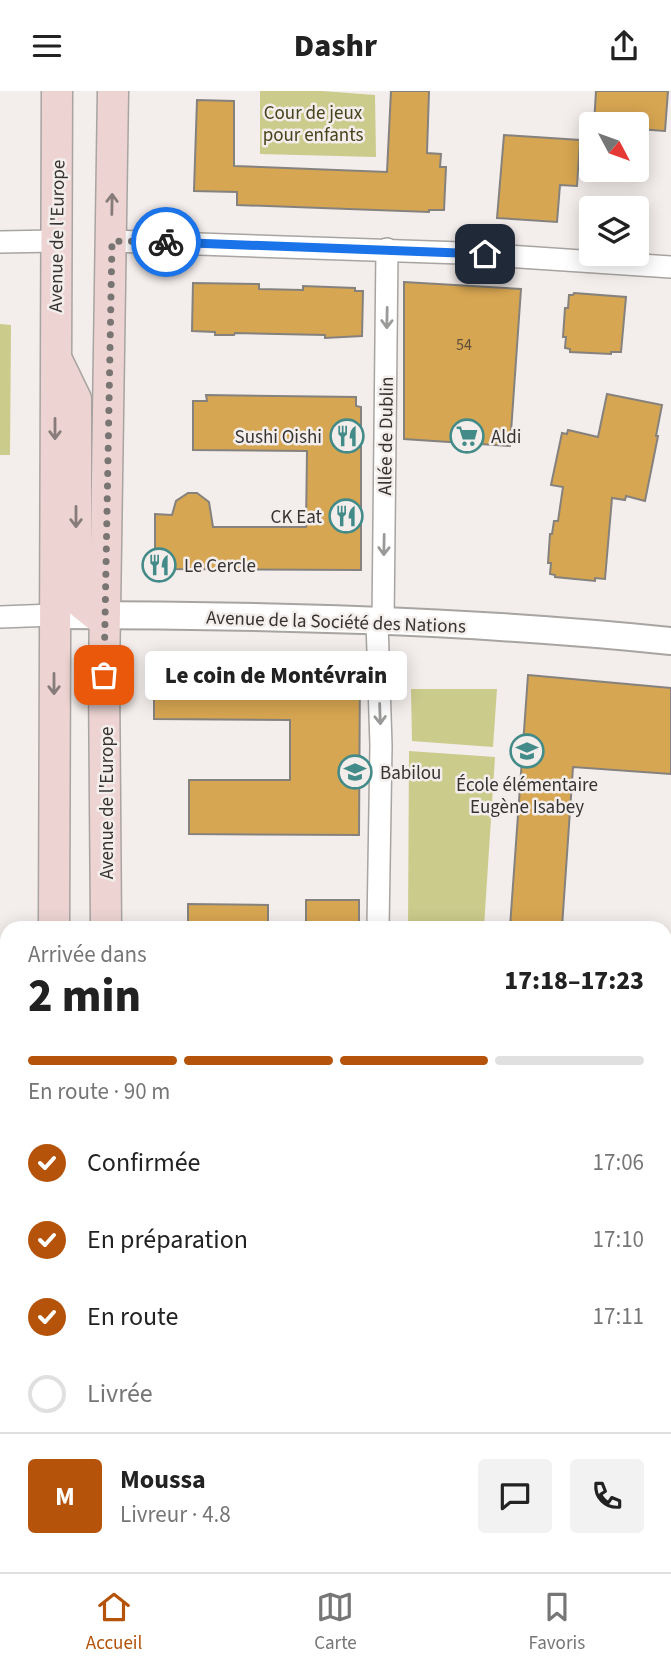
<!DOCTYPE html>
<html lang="fr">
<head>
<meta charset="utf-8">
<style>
	:root { --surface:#fff; --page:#f2f2f2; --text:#222; --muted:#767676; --line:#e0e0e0; --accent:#b45309 }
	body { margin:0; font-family:"Source Sans 3",sans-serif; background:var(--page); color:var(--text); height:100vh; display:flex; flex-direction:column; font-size:26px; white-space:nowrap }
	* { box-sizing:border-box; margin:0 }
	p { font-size:23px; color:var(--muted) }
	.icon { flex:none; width:38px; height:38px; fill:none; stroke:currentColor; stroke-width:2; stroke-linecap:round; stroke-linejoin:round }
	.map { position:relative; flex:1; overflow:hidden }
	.sheet { position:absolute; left:0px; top:830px; width:672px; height:653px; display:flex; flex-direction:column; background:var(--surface); border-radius:21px 21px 0 0; box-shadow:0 4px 18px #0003 }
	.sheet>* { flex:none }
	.needle { width:46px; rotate:131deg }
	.buttons { position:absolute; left:579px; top:21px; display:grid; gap:14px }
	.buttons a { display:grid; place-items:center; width:70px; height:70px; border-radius:7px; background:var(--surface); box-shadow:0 4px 18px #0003; font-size:35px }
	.pin { position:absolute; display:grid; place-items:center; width:60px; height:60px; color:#fff; margin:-30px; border-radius:14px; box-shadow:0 4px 10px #0006 }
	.courier { position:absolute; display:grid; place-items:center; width:70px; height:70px; margin:-35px; border:5px solid #1a73e8; border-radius:50%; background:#fff; color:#222; box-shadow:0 2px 9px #0007 }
	.bubble { position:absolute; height:49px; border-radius:7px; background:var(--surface); box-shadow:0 4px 18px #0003; font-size:23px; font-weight:800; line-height:49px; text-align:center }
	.summary em { font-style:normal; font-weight:800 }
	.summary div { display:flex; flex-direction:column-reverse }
	.summary { display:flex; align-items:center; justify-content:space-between; height:119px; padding:0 28px }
	h1 { font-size:46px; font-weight:800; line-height:52px }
	.bar { display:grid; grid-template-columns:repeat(4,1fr); gap:10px 7px; align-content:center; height:84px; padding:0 28px }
	.bar i { height:9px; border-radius:5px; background:var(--line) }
	.bar .active { background:var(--accent) }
	.bar p { grid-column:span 4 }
	.line { display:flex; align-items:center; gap:18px; padding:0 28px; border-top:2px solid var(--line) }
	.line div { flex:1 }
	.round { display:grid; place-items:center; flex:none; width:74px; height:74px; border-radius:7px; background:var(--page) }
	ol { padding:0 28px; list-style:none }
	li { display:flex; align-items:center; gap:21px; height:77px }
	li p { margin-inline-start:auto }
	li .icon { padding:7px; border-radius:50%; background:var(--accent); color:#fff; stroke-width:4 }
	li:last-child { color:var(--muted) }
	li i { width:38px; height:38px; border:4px solid var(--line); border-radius:50% }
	header { display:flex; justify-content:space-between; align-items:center; height:91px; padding:0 28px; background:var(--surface); font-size:32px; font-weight:800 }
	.menu { display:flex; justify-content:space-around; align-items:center; height:98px; border-top:2px solid var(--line); background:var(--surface); font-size:19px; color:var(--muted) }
	.menu a { display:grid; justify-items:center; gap:4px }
	.menu .active { color:var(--accent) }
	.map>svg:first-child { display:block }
	.green { fill:#cbcb8c }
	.building { fill:#d7a652; stroke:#85827e; stroke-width:2 }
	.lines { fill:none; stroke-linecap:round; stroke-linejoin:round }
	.minor-casing { stroke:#a8a4a1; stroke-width:24 }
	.tertiary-casing { stroke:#a8a4a1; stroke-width:30 }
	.secondary-casing { stroke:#a8a4a1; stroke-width:33 }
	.minor { stroke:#fff; stroke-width:21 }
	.tertiary { stroke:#fff; stroke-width:26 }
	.secondary { stroke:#edd4d3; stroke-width:30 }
	.oneway { stroke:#887c7b }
	.oneway2 { stroke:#9a9a99 }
	.done { stroke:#787573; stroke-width:7; stroke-dasharray:0 12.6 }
	.route { stroke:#1a73e8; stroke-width:9 }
	.labels { text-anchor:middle; stroke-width:5; stroke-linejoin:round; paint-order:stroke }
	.number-label { font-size:16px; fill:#5e503b }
	.park-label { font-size:19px; fill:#44431b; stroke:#f3edeb }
	.street-label { font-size:19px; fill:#363433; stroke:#f3edeb }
	.poi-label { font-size:19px; fill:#363433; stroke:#f3edeb; text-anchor:start }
</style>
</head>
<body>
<header><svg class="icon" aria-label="menu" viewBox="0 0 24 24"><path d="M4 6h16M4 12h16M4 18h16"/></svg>Dashr<svg class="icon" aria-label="share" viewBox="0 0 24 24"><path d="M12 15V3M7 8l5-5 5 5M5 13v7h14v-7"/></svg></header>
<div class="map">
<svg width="671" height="1481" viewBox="0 0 671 1481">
	<rect width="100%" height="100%" fill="#f3edeb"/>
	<g class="green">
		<polygon points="260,0 322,0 375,4 376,66 260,63"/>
		<polygon points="0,233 11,234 10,364 0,364"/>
		<polygon points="411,598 497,598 493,656 412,650"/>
		<polygon points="409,660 495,666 484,836 408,836"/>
		<polygon points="665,1324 671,1324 671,1481 473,1481 473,1475 665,1475"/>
	</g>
	<g class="building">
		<polygon points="391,0 429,0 427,62 441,63 440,76 446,76 444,119 429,119 429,121 237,114 237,101 194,100 197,9 234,10 234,75 387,81"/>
		<polygon points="596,0 668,0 665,40 637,38 637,33 594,33"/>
		<polygon points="504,44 580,49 577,95 560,94 557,131 497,127"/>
		<polygon points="404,191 521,198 510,355 404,348"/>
		<polygon points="193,192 259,193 259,198 303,199 303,195 355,197 355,200 363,200 362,245 325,247 325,244 235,242 234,244 215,244 215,241 192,240"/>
		<polygon points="574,202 626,206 621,261 611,261 611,263 570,261 570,258 565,257 566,246 563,246 565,217 568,217 569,204 573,204"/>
		<polygon points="607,303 662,314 656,345 658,345 645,410 626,405 625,409 612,407 605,488 595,487 595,490 555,486 555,484 550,483 551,472 548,472 550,443 552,443 554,430 558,430 563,396 551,394 562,342 567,343 568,339 598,346"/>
		<polygon points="206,304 356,306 356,315 361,316 361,479 155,478 155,423 172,424 176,410 188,402 197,402 209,411 213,436 306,436 307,360 193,359 193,310 207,310"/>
		<polygon points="303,573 360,575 359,744 189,743 189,689 290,689 290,629 154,628 154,574 303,575"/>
		<polygon points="528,584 671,597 671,683 573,676 562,836 510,836"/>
		<rect x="306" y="809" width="53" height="27"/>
		<polygon points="188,813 268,814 268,836 188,836"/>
	</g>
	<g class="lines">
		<defs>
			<g id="minor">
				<polyline points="112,150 461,162 671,176"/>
				<polyline points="0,151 56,150"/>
				<polyline points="0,526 54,524"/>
				<polyline points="377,530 381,655 378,836"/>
				<polyline points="383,531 387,158"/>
				<polyline points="0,1250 7,1250"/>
				<polyline points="665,1277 671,1277"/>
			</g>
			<path id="tertiary" d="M 54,524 C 260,524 466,529 671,550"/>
			<g id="secondary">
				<polyline points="58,271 76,308 76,508 96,524"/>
				<polyline points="54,836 57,0"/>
				<polyline points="106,836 104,584 113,0"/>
				<polyline points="50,1481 50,1475"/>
				<polyline points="103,1481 103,1475"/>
			</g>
		</defs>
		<use href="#minor" class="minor-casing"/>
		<use href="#tertiary" class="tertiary-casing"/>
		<use href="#secondary" class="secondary-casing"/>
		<use href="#minor" class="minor"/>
		<use href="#tertiary" class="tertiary"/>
		<use href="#secondary" class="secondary"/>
	</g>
	<defs><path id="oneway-shaft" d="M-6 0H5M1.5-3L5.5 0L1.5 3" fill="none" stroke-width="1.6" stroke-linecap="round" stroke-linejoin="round" transform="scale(1.75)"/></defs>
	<g class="oneway">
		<use href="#oneway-shaft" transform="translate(112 113) rotate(-89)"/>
		<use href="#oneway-shaft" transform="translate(55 338) rotate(90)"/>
		<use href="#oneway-shaft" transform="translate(76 426) rotate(90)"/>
		<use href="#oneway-shaft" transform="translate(54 593) rotate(90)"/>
	</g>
	<g class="oneway2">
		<use href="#oneway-shaft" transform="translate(387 227) rotate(91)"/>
		<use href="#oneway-shaft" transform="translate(384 454) rotate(91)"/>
		<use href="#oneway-shaft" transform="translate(380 623) rotate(88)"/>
	</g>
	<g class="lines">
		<polyline class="done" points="104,584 112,150 166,151"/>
		<polyline class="route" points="166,151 485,163"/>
	</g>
	<defs>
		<symbol id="restaurant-ring" viewBox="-11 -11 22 22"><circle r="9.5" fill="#f3edeb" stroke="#438b88" stroke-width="1.5"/><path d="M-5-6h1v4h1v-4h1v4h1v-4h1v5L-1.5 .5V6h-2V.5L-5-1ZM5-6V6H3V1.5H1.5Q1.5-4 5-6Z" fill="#438b88"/></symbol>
		<symbol id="supermarket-ring" viewBox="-11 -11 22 22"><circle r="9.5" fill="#f3edeb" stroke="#438b88" stroke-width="1.5"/><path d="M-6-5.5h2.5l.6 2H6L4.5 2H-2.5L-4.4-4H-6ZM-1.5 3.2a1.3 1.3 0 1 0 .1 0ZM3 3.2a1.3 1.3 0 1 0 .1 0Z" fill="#438b88"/></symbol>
		<symbol id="school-ring" viewBox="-11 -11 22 22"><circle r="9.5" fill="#f3edeb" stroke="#438b88" stroke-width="1.5"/><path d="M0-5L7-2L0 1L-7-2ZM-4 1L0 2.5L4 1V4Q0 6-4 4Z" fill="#438b88"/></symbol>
	</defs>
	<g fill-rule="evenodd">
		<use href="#restaurant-ring" x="328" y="326" width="38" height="38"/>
		<use href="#supermarket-ring" x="448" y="326" width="38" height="38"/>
		<use href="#restaurant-ring" x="327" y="406" width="38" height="38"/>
		<use href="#restaurant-ring" x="140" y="455" width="38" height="38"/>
		<use href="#school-ring" x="508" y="641" width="38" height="38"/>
		<use href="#school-ring" x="336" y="662" width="38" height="38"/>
	</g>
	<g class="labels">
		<g class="number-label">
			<text x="464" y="259">54</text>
		</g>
		<g class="park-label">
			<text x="313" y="28">Cour de jeux<tspan x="313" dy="22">pour enfants</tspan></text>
		</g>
		<g class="street-label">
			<text transform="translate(56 145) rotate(-89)" y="7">Avenue de l'Europe</text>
			<text transform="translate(385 345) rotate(-89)" y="7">Allée de Dublin</text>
			<text transform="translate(336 530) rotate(2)" y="7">Avenue de la Société des Nations</text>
			<text transform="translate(106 712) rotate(-90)" y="7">Avenue de l'Europe</text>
		</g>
		<g class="poi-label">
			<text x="322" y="352" text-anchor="end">Sushi Oishi</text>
			<text x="491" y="352">Aldi</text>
			<text x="322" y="432" text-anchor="end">CK Eat</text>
			<text x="184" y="481">Le Cercle</text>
			<text x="380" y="688">Babilou</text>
			<text x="527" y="700" text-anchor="middle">École élémentaire<tspan x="527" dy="22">Eugène Isabey</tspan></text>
		</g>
	</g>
</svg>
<div class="buttons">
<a><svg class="needle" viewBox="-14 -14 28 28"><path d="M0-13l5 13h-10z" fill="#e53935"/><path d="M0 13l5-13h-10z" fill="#767676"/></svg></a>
<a><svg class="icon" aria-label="layers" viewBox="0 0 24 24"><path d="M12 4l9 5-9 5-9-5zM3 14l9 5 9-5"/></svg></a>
</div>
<div class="pin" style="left:104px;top:584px;background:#ea580c"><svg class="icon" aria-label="bag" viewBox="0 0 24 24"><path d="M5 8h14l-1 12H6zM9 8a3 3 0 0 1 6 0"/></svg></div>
<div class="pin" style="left:485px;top:163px;background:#1f2937"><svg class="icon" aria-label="home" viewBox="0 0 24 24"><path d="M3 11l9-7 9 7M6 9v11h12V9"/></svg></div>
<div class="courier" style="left:166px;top:151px"><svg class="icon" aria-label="bike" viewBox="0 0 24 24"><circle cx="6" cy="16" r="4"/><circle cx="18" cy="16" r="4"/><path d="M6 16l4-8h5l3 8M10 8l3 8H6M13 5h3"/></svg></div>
<div class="bubble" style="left:145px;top:560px;width:262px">Le coin de Montévrain</div>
<section class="sheet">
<div class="summary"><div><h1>2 min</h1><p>Arrivée dans</p></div><em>17:18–17:23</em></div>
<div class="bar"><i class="active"></i><i class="active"></i><i class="active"></i><i></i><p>En route · 90 m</p></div>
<ol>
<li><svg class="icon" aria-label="check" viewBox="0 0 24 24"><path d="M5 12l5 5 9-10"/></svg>Confirmée<p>17:06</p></li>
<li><svg class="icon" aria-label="check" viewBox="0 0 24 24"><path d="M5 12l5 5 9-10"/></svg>En préparation<p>17:10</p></li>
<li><svg class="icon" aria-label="check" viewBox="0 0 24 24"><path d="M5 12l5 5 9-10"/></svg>En route<p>17:11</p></li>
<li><i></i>Livrée</li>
</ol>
<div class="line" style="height:126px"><b class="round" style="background:var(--accent);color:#fff">M</b><div><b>Moussa</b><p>Livreur · 4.8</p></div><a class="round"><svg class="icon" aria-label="chat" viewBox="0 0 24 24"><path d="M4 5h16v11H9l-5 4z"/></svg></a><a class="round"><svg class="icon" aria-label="phone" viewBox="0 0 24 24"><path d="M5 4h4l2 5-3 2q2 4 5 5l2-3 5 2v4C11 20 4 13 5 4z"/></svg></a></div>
</section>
</div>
<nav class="menu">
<a class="active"><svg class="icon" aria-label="home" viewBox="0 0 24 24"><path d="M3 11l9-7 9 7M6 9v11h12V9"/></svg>Accueil</a>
<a><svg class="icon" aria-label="map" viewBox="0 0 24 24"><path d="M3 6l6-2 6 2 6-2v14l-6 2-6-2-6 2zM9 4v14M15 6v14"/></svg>Carte</a>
<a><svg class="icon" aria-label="saved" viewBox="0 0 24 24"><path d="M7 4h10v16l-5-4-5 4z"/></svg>Favoris</a>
</nav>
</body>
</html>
